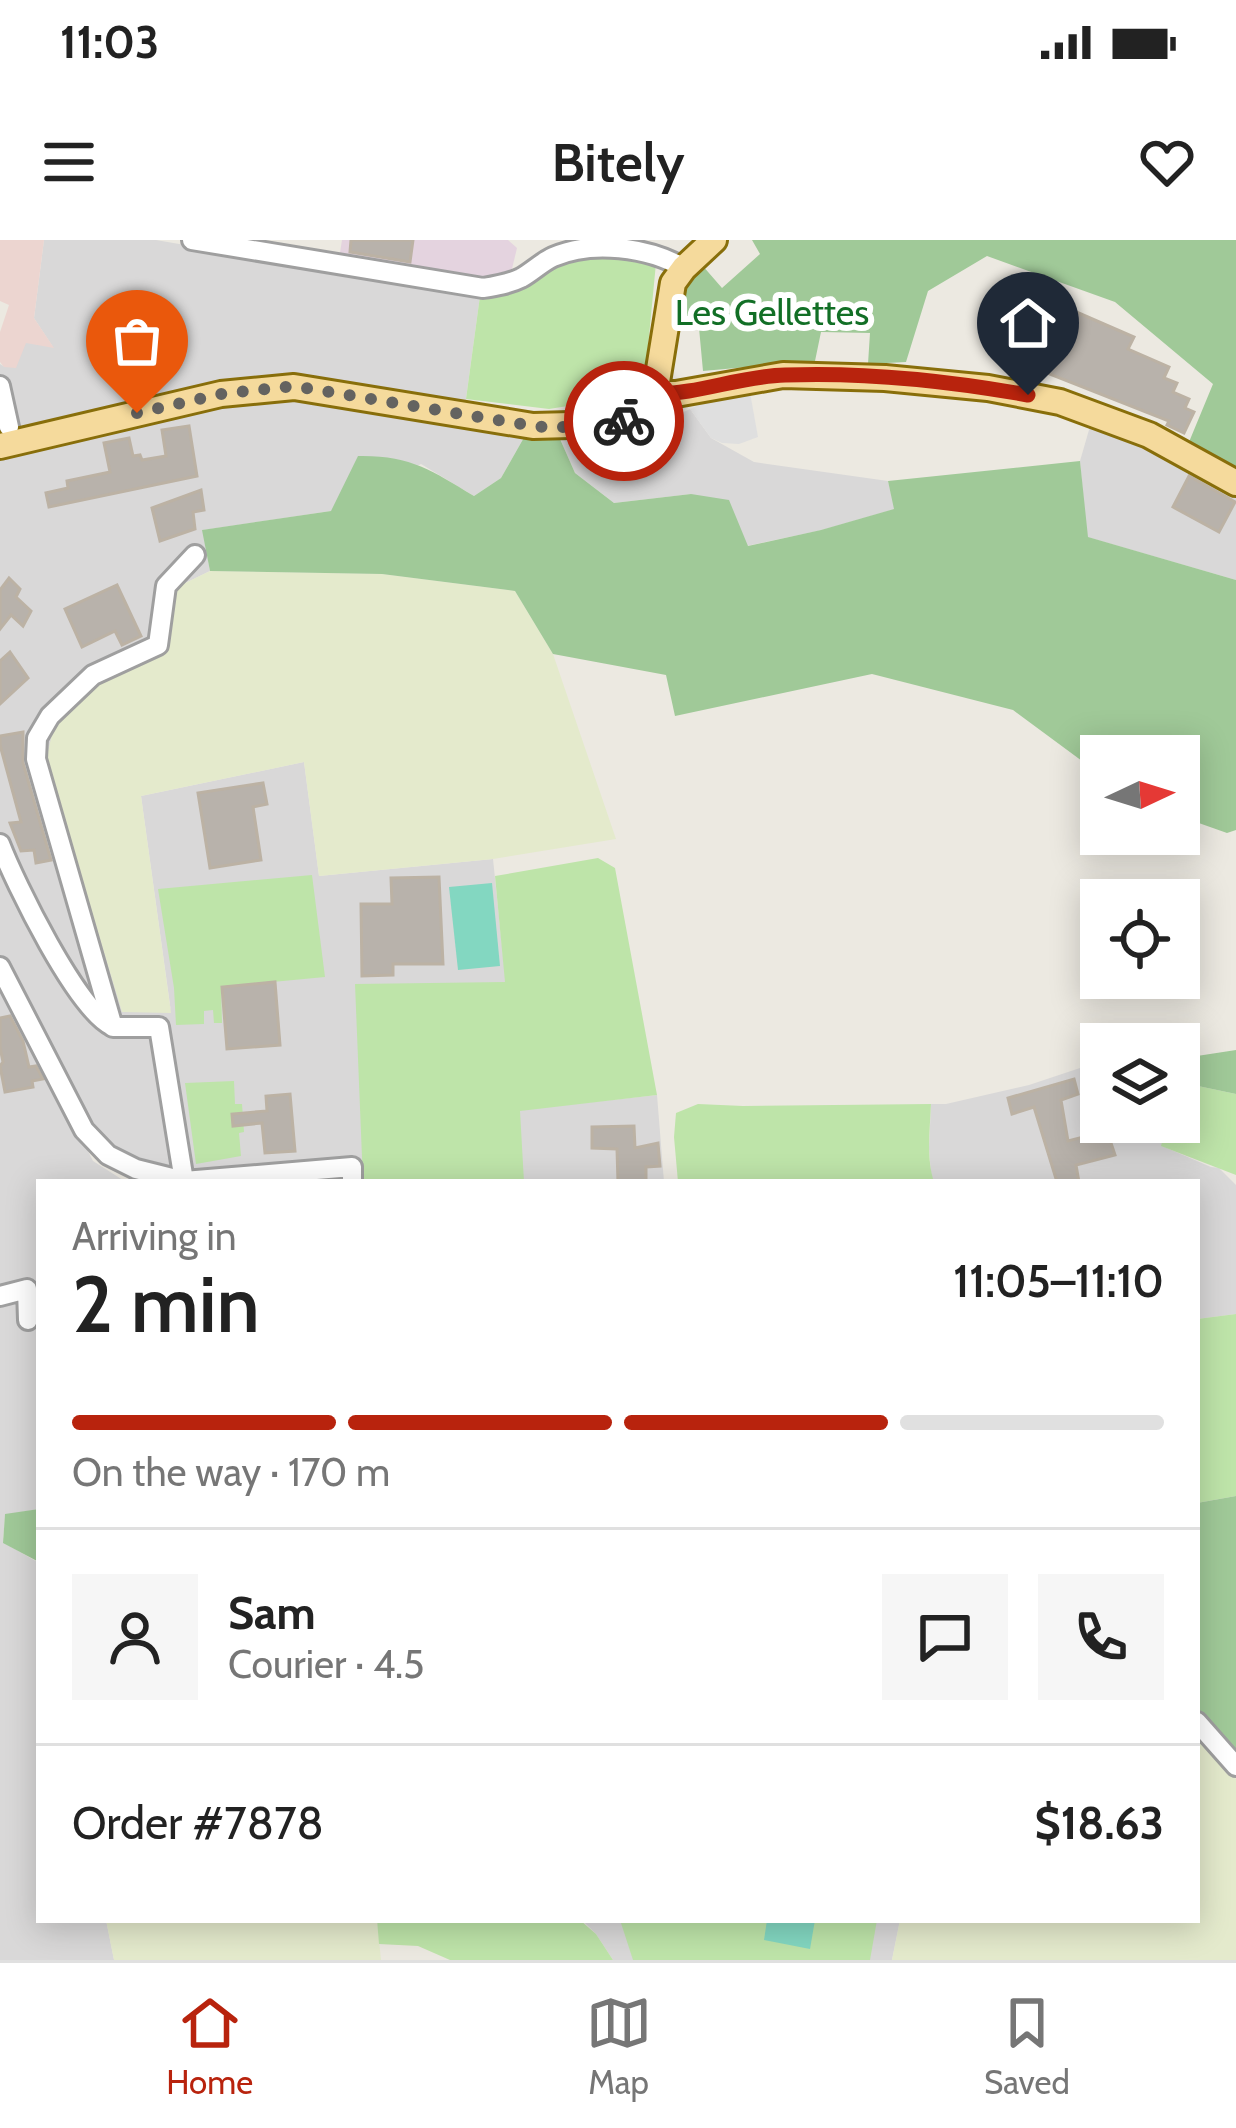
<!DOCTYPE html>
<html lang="en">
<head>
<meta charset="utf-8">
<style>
	:root { --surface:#fff; --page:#f6f6f6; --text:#222; --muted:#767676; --line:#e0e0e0; --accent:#b8230d }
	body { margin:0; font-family:Cabin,sans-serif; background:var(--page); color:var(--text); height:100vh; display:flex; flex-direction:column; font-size:45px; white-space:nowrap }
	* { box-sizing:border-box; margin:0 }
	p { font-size:39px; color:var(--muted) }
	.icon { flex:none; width:66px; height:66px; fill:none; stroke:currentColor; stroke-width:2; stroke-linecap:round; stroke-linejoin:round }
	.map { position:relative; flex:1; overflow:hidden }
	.drawer { position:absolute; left:36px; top:939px; width:1164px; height:744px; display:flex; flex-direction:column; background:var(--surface); border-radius:0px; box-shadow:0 6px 30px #0003 }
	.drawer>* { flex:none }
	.needle { width:78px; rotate:86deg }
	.buttons { position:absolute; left:1080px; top:495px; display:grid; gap:24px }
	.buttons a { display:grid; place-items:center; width:120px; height:120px; border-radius:0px; background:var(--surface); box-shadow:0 6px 30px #0003; font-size:60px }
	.pin { position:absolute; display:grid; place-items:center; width:102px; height:102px; color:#fff; margin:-123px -51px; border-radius:50% 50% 50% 0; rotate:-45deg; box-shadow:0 0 12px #0007 }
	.pin .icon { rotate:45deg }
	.courier { position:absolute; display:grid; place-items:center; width:120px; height:120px; margin:-60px; border:9px solid #b8230d; border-radius:50%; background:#fff; color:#222; box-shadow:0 3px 15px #0007 }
	.overview em { font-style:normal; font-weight:600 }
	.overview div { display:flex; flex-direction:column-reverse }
	.overview { display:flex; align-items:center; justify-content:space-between; height:204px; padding:0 36px }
	h1 { font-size:78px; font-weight:600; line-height:90px }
	.bar { display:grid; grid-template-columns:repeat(4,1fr); gap:18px 12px; align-content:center; height:144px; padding:0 36px }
	.bar i { height:15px; border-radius:9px; background:var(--line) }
	.bar .on { background:var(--accent) }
	.bar p { grid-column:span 4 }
	.line { display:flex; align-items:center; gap:30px; padding:0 36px; border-top:3px solid var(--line) }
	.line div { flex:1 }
	.round { display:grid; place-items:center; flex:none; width:126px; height:126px; border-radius:0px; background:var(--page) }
	.status { display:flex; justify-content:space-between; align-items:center; height:84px; padding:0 60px; background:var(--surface); direction:ltr }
	.status svg { height:33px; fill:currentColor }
	header { display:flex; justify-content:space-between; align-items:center; height:156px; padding:0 36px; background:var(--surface); font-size:54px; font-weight:600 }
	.dock { display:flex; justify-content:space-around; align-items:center; height:168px; border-top:3px solid var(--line); background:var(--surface); font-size:33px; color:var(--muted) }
	.dock a { display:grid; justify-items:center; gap:6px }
	.dock .on { color:var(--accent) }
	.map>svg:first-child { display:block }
	.residential { fill:#d9d8d8 }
	.commercial { fill:#ecd5d0 }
	.industrial { fill:#e4d3df }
	.farmland { fill:#e4eacc }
	.grass { fill:#bee4a9 }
	.forest { fill:#a0c998 }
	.pitch { fill:#83d7c1 }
	.parking { fill:#dfdfdf }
	.building { fill:#b8b2ab; stroke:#bcb2a4; stroke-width:3 }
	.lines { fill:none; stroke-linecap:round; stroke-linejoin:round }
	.minor-casing { stroke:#9f9f9f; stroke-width:24 }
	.major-casing { stroke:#886e0a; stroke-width:30 }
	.minor { stroke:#fff; stroke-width:18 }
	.major { stroke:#f5da9c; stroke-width:24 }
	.done { stroke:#646360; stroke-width:12; stroke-dasharray:0 21.6 }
	.route { stroke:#b8230d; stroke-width:15 }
	.labels { text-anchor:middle; stroke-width:12; stroke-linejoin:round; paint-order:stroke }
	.park-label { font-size:36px; fill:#126f26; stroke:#fff }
</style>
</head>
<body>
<div class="status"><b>11:03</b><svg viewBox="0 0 49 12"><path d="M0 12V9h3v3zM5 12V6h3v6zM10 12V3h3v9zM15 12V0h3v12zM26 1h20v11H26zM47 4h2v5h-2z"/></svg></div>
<header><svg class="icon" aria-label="menu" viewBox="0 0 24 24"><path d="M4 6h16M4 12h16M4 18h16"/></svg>Bitely<svg class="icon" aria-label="heart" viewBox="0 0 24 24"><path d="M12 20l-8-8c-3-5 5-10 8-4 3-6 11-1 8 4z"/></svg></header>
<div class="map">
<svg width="1236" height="1720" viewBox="0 0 1236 1720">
	<rect width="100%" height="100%" fill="#ece9e1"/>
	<g class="residential">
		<polygon points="44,0 156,0 480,56 465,166 294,141 0,199 0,124 5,127 26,102 53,107 34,78"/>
		<polygon points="264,158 361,167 526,194 501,238 474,256 421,224 331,271 203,290 210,331 173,349 167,410 101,442 171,772 141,556 304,522 319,636 493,619 519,870 657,855 664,942 365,942 365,919 191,935 138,919 110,906 60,835 0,716 0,218 22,209 207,166"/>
		<polygon points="690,169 711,198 754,222 888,241 895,269 822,290 747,306 691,254 614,263 575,233 560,199 625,194 650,188"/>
		<polygon points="1091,183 1171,213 1236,248 1236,340 1087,297 1080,221"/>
		<polygon points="0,737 93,921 126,942 39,942 39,1269 5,1275 3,1302 39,1323 39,1680 106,1680 114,1720 0,1720"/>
		<polygon points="1101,821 1101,882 1167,882 1162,906 1211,927 1219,928 1236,945 1236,1074 1197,1079 1197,942 934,942 931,935 929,908 931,864 946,864 1029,845"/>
		<polygon points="582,1680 900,1680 892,1720 613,1720 596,1694"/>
	</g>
	<polygon class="commercial" points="0,0 44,0 34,78 54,108 26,103 16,128 4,127 0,122 0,92 9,65 0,61"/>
	<polygon class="industrial" points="342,0 508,0 517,8 511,33 487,39 339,19"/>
	<g class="farmland">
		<polygon points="210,331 382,334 515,351 553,414 616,599 493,619 319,636 304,522 141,556 171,773 122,772 46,520 56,477 101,442 167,410 173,349"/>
		<polygon points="1197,1497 1236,1539 1236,1720 892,1720 900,1680 1197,1680"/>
		<polygon points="106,1680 377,1680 381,1720 114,1720"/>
	</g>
	<g class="grass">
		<polygon points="575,16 615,17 656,23 645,138 637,151 624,157 549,169 466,159 480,56 515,52"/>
		<polygon points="598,618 615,628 657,855 520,871 524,942 363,942 355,744 505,742 495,636"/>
		<polygon points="312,635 325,737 221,747 222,783 214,783 213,770 204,771 204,784 176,785 174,748 158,649"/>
		<polygon points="234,841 235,864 242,864 244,892 239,893 241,916 196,924 185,843"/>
		<polygon points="1179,842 1236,854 1236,935 1161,906 1167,882 1179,882"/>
		<path d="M 698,864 L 743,866 L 931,864 C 930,890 926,918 934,942 L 678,942 L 674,897 L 676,873 Z"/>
		<polygon points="1236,1074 1236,1256 1197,1263 1197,1079"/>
		<polygon points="377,1680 580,1680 596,1694 613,1720 450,1720 418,1706 379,1704"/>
		<polygon points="620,1680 877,1680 870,1720 633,1720"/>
	</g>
	<g class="forest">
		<polygon points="752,0 1236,0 1236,231 1189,202 1213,144 1115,62 987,16 928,51 906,122 868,124 870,93 821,92 815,121 703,131 699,88 676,80 682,50 702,25 722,48 760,14"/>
		<path d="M 526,194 L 560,199 L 575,233 L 614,263 L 691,254 L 729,260 L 748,306 L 821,290 L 894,269 L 888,241 L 1080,221 L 1088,297 L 1236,340 L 1236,590 L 1227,593 L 1179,576 L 1179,516 L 1101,516 L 1101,535 L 1013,470 L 872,434 L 675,476 L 666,435 L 553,414 L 515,351 L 382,334 L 210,331 L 202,290 L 331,271 L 358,216 C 410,215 431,230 474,256 L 501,238 Z"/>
		<polygon points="1236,810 1236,854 1179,842 1184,818"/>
		<polygon points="1236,1256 1236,1511 1197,1467 1197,1263"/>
		<polygon points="39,1269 39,1322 3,1303 5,1274"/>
	</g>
	<g class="pitch">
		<polygon points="492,643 500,726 458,730 449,647"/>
		<polygon points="767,1680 815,1680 810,1709 764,1700"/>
	</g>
	<polygon class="parking" points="749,147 758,197 739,204 722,203 711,198 690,169 719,156"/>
	<g class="building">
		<polygon points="351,0 413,0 410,22 350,12"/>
		<polygon points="1074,71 1134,97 1128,109 1169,127 1164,138 1177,143 1173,152 1189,159 1185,168 1194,172 1184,193 1167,185 1169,181 1047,133 1051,124 996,108 997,85 1061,99"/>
		<polygon points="189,186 197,236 49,267 46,253 68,248 67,241 110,232 104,203 129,198 133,216 140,215 142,220 166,216 162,190"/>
		<polygon points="1189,236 1235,262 1219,292 1173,267"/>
		<polygon points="201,250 204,270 193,272 195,289 160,301 152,268"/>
		<polygon points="9,338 20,349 16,357 31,371 23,386 11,375 0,389 0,350"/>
		<polygon points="117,345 141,396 122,405 115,391 82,407 65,369"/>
		<polygon points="10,412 28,438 0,464 0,421"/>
		<polygon points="23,492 23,523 51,620 36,623 34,610 21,611 10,583 21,582 0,505 0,496"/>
		<polygon points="263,543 267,564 253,567 261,620 210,628 198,553"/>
		<polygon points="439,637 443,724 393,724 393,735 362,736 361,664 392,664 391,638"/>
		<polygon points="275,742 280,805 227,809 222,747"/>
		<polygon points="10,776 23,801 29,827 36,826 43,839 32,841 33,847 5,852 0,826 3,822 0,807 0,778"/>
		<polygon points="1074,839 1078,854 1061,860 1068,901 1107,891 1115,915 1076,925 1079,942 1057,942 1034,867 1012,874 1008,858"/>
		<polygon points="290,854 295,911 265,913 262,883 233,886 232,874 267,871 266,856"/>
		<polygon points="634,886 635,908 658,903 660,926 646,927 646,941 618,942 617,909 592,908 592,887"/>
	</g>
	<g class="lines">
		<defs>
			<g id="minor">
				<path d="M 192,0 L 483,48 C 496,46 509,44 521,38 C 532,32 542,22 553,17 C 592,0 648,7 684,28"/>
				<polyline points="0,146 9,187"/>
				<path d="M 0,604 C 15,643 77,770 112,786"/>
				<polyline points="0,727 84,890 108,915 136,929 184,941 352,927 352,942"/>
				<polyline points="184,941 159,787 113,787 36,519 37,498 50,476 93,435 158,405 166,346 195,315"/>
				<polyline points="0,1056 27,1049 28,1080"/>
				<polyline points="1197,1482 1236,1526"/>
			</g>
			<g id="major">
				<polyline points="655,154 676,154 783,135 885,138 988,148 1060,162 1149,195 1236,243"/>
				<polyline points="0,206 221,154 294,147 533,186 609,184 630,180 643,171 655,154 673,43 684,28 714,0"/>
			</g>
		</defs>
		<use href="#minor" class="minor-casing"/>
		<use href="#major" class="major-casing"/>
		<use href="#minor" class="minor"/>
		<use href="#major" class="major"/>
	</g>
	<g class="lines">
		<polyline class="done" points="137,173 221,154 294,146 533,186 554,188 624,181"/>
		<path class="route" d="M 624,181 L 643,171 L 655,154 C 699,154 741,136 785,135 C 865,132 950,141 1028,155"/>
	</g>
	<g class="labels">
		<g class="park-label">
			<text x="772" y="85">Les Gellettes</text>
		</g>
	</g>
</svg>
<div class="buttons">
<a><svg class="needle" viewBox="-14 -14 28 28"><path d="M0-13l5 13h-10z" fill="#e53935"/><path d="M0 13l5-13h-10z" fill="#767676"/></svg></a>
<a><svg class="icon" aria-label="locate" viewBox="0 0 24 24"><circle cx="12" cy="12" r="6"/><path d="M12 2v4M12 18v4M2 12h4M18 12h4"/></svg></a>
<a><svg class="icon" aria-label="layers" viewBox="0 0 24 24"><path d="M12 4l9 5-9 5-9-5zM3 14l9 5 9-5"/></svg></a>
</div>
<div class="pin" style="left:137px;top:173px;background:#ea580c"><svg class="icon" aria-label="bag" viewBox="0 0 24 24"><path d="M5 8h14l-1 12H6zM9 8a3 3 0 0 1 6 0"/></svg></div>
<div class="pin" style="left:1028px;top:155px;background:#1f2937"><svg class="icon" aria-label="home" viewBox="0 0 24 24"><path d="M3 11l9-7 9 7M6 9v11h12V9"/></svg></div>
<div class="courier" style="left:624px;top:181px"><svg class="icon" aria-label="bike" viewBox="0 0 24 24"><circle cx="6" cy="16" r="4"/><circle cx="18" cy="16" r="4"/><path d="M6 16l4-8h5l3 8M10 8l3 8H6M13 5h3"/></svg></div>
<section class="drawer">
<div class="overview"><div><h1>2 min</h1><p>Arriving in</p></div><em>11:05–11:10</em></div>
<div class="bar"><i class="on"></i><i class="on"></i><i class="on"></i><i></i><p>On the way · 170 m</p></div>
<div class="line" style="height:216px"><a class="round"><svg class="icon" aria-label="person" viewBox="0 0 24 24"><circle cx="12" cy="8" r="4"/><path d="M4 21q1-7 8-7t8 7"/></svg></a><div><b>Sam</b><p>Courier · 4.5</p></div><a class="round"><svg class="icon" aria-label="chat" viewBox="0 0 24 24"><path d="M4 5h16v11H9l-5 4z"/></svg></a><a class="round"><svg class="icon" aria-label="phone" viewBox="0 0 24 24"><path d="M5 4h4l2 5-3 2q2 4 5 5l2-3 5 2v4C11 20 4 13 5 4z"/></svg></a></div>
<div class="line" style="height:156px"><div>Order #7878</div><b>$18.63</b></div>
</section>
</div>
<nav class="dock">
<a class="on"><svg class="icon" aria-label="home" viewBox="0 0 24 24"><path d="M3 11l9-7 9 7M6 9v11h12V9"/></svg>Home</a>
<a><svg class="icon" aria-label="map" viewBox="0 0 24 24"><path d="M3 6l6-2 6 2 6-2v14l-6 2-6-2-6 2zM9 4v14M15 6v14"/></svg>Map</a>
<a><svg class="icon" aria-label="saved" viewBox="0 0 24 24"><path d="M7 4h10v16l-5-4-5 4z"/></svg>Saved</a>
</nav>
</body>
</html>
